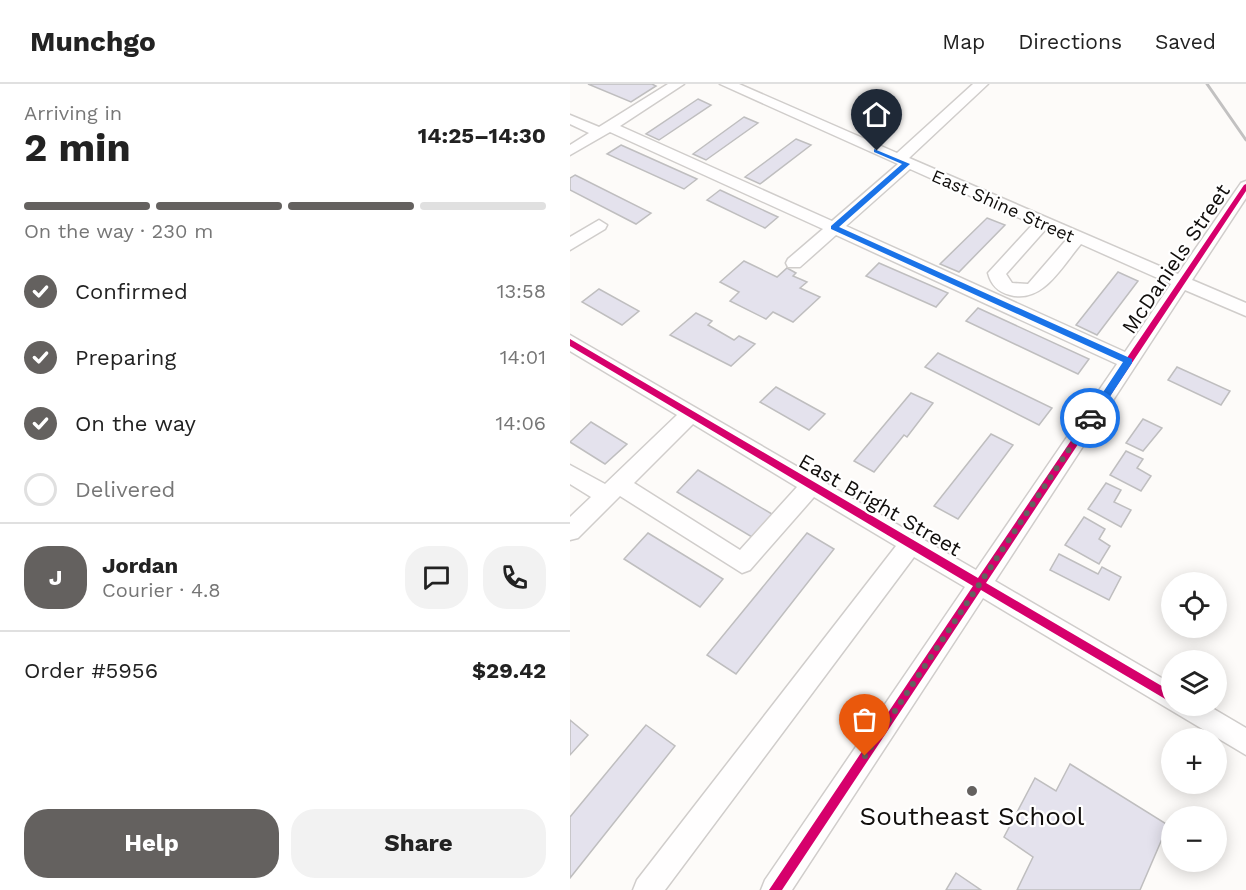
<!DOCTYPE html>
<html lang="en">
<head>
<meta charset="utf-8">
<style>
	:root { --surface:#fff; --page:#f2f2f2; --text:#222; --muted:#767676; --line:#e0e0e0; --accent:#64615f }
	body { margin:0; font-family:"Work Sans",sans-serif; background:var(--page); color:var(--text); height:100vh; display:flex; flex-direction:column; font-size:22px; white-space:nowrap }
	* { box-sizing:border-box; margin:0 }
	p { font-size:20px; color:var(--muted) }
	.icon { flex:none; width:33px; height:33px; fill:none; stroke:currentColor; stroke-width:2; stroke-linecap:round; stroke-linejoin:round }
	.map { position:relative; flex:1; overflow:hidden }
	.panel { display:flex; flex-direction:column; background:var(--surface); width:570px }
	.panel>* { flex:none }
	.controls { position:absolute; left:591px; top:488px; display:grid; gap:12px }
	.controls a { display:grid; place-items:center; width:66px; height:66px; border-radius:50%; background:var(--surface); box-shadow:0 3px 15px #0003; font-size:30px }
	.pin { position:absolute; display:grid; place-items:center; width:51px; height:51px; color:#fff; margin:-62px -26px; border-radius:50% 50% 50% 0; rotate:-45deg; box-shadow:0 0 6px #0007 }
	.pin .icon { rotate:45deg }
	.courier { position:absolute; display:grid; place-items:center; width:60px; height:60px; margin:-30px; border:4px solid #1a73e8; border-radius:50%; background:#fff; color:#222; box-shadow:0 2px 8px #0007 }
	.head em { font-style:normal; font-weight:700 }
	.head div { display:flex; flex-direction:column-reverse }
	.head { display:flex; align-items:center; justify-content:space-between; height:102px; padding:0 24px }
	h1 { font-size:39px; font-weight:700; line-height:45px }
	.bar { display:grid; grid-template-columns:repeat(4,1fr); gap:9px 6px; align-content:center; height:72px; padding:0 24px }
	.bar i { height:8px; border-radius:4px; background:var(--line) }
	.bar .current { background:var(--accent) }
	.bar p { grid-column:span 4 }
	.line { display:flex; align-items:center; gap:15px; padding:0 24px; border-top:2px solid var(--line) }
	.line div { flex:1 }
	.round { display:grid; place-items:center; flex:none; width:63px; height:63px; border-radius:24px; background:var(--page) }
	ol { padding:0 24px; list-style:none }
	li { display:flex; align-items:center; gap:18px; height:66px }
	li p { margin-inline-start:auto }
	li .icon { padding:6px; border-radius:50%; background:var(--accent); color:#fff; stroke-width:4 }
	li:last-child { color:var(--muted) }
	li i { width:33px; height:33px; border:3px solid var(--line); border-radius:50% }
	.button { display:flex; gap:12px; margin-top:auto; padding:12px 24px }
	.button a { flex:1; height:69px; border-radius:24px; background:var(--accent); color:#fff; font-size:24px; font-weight:700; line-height:69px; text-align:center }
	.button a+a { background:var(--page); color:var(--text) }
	header { display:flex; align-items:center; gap:36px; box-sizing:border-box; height:84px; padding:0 30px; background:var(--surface); border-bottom:2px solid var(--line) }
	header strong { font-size:28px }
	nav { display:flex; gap:33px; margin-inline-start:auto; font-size:21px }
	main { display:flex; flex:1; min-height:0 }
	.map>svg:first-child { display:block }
	.building { fill:#e4e2ed; stroke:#bfbebf; stroke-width:1.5 }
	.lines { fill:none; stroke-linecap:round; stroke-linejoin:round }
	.minor-casing { stroke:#d0cdcb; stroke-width:3 }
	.minor { fill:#fffefe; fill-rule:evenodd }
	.rail { stroke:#c2c1c1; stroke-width:3 }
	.cycleway-casing { stroke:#fff; stroke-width:4 }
	.cycleway { fill:#d6006c; fill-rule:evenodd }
	.route { fill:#1a73e8 }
	.done { stroke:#64615f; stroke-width:6; stroke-dasharray:0 10.8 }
	.poi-dot { fill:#64615f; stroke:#fff; stroke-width:2 }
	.labels { text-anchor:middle; stroke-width:4.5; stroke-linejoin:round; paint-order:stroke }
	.far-street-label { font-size:18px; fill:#110e0c; stroke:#fff }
	.street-label { font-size:21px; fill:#110e0c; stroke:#fff }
	.near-poi-label { font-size:26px; fill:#110e0c; stroke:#fff }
</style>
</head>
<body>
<header>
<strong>Munchgo</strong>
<nav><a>Map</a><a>Directions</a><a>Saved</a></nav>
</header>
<main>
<section class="panel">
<div class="head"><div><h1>2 min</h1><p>Arriving in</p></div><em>14:25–14:30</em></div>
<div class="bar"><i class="current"></i><i class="current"></i><i class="current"></i><i></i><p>On the way · 230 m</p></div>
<ol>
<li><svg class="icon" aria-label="check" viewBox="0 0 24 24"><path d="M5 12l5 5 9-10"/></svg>Confirmed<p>13:58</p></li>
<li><svg class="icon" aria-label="check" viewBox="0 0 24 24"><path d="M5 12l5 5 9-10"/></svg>Preparing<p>14:01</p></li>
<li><svg class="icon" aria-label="check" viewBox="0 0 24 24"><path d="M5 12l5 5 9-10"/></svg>On the way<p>14:06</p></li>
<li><i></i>Delivered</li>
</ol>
<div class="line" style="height:108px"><b class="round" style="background:var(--accent);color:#fff">J</b><div><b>Jordan</b><p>Courier · 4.8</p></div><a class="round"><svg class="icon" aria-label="chat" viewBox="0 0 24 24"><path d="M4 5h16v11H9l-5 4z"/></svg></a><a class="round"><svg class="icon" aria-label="phone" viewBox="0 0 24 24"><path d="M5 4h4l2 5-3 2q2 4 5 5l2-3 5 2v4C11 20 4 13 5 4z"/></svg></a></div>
<div class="line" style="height:78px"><div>Order #5956</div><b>$29.42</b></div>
<div class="button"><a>Help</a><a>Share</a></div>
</section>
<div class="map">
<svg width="676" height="806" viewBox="0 0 676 806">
	<rect width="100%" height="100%" fill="#fdfbf9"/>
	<g class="building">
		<polygon points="18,0 82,0 86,2 61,18"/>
		<polygon points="128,15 141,21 89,56 76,50"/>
		<polygon points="174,33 188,39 136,76 123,70"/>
		<polygon points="226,55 241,61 190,100 175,93"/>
		<polygon points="51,61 127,95 114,105 37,70"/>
		<polygon points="5,91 81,129 66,140 0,106 0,94"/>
		<polygon points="150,106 208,133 195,144 137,116"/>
		<polygon points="417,134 435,141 389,188 370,180"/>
		<polygon points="174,177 207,193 217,184 226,189 223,192 237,198 230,204 250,213 223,238 203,228 196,235 160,217 169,208 150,198"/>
		<polygon points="309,179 378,209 366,223 296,192"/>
		<polygon points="548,188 568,197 527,251 506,241"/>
		<polygon points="29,205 69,227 52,241 12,218"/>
		<polygon points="408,224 519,275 508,290 396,237"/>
		<polygon points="126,229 142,237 138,241 164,256 169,252 185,260 161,282 100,251"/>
		<polygon points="368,269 482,324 469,341 355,283"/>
		<polygon points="607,283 660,307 651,321 598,296"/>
		<polygon points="206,303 255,330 239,346 190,318"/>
		<polygon points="341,309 363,319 337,353 334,351 304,388 284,377"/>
		<polygon points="573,335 592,344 573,367 556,359"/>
		<polygon points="21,338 57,360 35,380 0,358"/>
		<polygon points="421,350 443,361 388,435 364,422"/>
		<polygon points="556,367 573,375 567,384 581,392 571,407 540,391"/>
		<polygon points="128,386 207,433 187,456 107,408"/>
		<polygon points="536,399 551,406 544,418 561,426 551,443 518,425"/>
		<polygon points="514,433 535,445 529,455 540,462 529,480 495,461"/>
		<polygon points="78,449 153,495 130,523 54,475"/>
		<polygon points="237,449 264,465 166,590 137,571"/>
		<polygon points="489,470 528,490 532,483 551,493 539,516 480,486"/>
		<polygon points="0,636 18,651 0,671"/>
		<polygon points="76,641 105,662 0,794 0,733"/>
		<polygon points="500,680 598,741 570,806 447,806 463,773 434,753 465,694 486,707"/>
		<polygon points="386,789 411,806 376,806"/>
	</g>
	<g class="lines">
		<defs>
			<g id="minor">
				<path d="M 98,0 L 114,0 L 50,42 L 262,137 L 328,80 L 150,0 L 169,0 L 327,69 L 403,0 L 418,0 L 339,74 L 608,190 L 671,99 L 676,97 L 676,114 L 622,196 L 676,219 L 676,232 L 615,206 L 425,497 L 602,600 L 602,621 L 637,621 L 676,644 L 676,671 L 413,514 L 222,806 L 191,806 L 195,796 L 395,503 L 344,473 L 95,806 L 63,806 L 67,796 L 326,462 L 244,413 L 180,486 L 172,489 L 50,412 L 8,454 L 0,456 L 0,433 L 21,413 L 0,400 L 0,381 L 35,400 L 107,331 L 0,267 L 0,251 L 406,486 L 547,280 L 266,151 L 230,183 L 218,183 L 216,179 L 218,175 L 253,145 L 40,48 L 0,71 L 0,61 L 19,49 L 0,40 L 0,31 L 29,43 ZM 340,85 L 463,140 L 418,189 C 421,201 428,208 440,211 C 473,220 492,182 511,160 L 601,200 L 555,268 L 276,142 ZM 476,145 L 497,155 L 458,200 L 442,199 L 436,190 ZM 123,340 L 227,403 L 170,466 L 64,399 Z"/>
				<polygon points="29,136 37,141 35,145 0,166 0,153"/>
			</g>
		</defs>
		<use href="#minor" class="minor-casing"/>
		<use href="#minor" class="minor"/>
		<polyline class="rail" points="637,0 676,56"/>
		<defs>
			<polygon id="cycleway" points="676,100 676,107 416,499 602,608 602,619 411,506 212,806 199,806 403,502 0,262 0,255 408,494 674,101"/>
		</defs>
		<use href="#cycleway" class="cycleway-casing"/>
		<use href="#cycleway" class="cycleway"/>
	</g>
	<polygon class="route" points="304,65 340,80 269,143 562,275 562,279 524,337 516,334 553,278 261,145 261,142 332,80 304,68"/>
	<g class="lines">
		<polyline class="done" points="295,672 520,334"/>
	</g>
	<circle class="poi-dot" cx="402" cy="707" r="6"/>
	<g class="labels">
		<g class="far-street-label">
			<text transform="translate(433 122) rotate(24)" y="6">East Shine Street</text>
		</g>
		<g class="street-label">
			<text transform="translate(606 175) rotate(-56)" y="7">McDaniels Street</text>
			<text transform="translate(310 421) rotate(30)" y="7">East Bright Street</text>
		</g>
		<g class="near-poi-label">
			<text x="402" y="741">Southeast School</text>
		</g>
	</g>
</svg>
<div class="controls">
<a><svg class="icon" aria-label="locate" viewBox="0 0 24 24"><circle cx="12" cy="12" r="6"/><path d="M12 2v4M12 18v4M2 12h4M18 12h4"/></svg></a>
<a><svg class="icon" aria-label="layers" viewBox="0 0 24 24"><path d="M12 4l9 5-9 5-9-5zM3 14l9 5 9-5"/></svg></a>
<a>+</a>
<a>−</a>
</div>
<div class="pin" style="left:295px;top:672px;background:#ea580c"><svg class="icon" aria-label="bag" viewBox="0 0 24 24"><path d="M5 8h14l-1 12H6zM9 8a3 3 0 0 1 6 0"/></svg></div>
<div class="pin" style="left:307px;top:67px;background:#1f2937"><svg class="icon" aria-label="home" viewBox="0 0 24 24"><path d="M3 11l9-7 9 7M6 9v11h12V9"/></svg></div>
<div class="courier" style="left:520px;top:334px"><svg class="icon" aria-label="car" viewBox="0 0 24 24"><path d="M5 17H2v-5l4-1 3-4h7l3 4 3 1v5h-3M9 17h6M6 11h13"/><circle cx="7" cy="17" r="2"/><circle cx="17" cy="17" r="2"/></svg></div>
</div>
</main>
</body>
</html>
